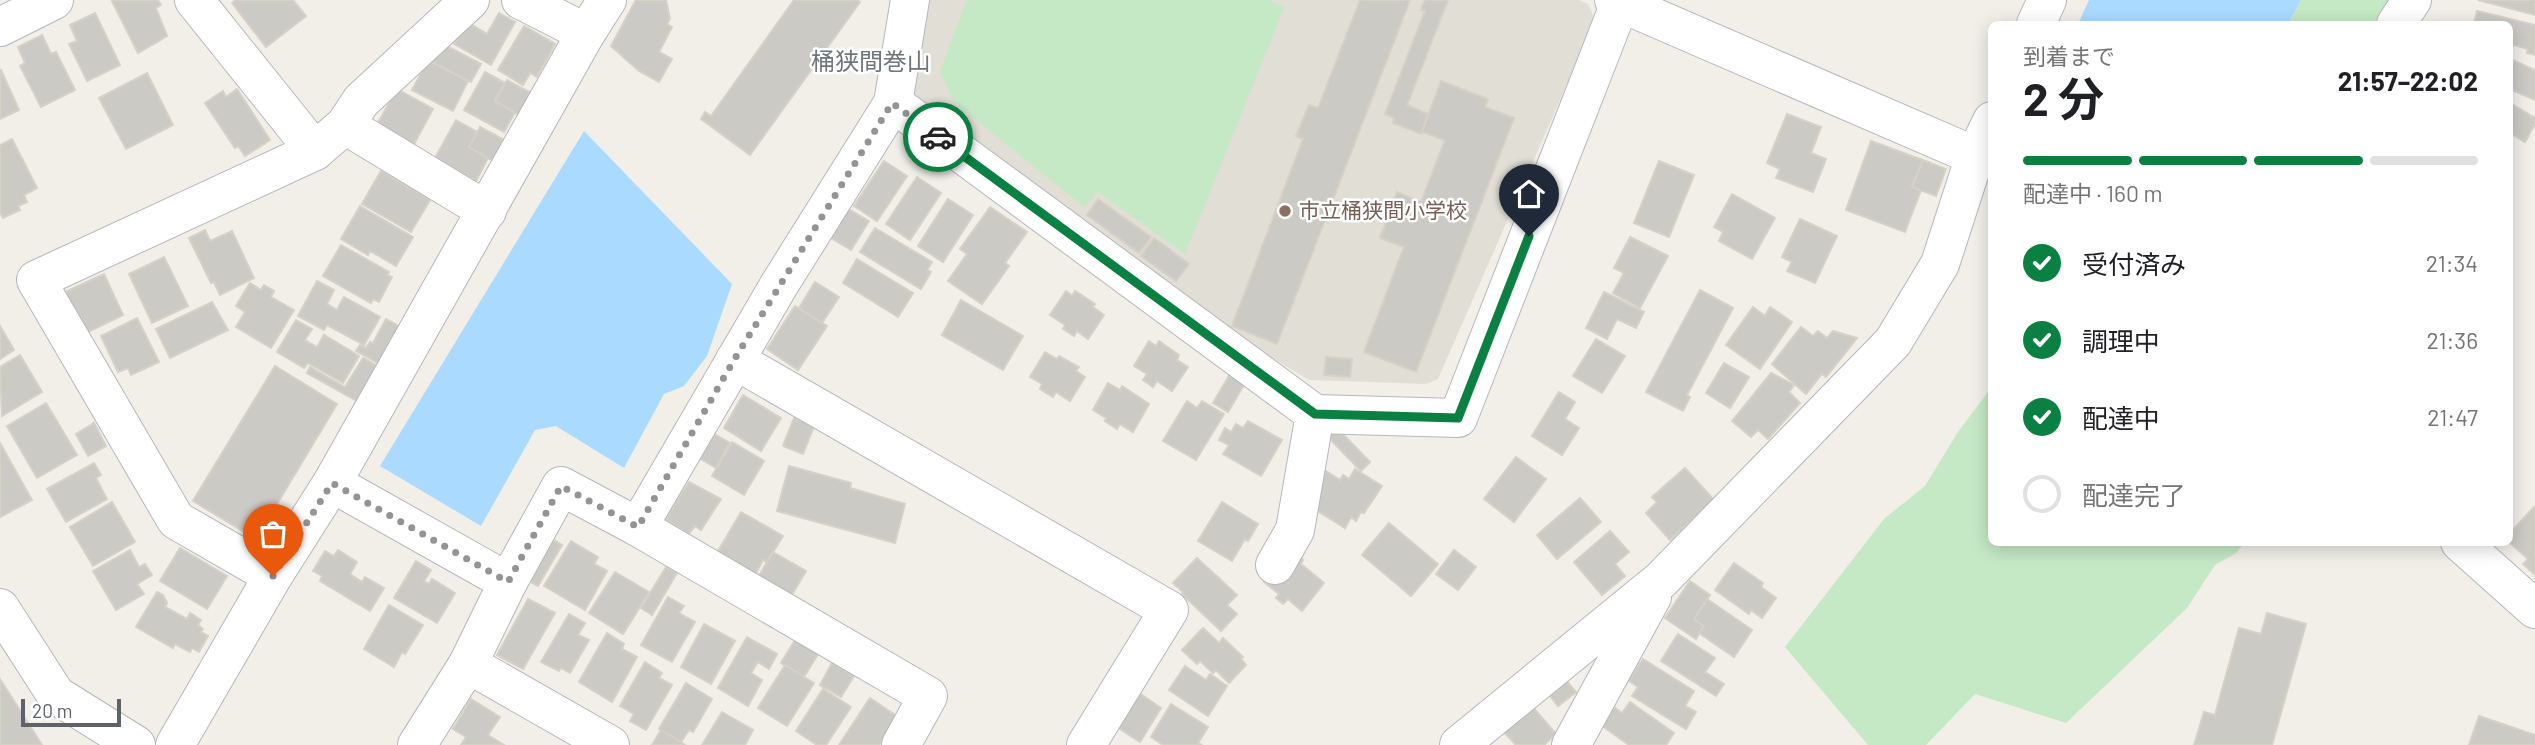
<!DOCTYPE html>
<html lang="ja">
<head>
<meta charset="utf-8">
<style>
	:root { --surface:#fff; --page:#f2f2f2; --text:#202124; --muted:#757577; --line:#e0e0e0; --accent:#0b8043 }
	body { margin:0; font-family:Barlow,"Noto Sans JP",sans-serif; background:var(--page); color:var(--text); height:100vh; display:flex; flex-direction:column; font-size:26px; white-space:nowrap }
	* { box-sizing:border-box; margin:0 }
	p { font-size:23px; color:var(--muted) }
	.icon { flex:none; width:38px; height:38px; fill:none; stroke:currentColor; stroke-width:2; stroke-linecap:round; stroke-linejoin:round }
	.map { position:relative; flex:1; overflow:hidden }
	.details { position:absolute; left:1988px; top:21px; width:525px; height:525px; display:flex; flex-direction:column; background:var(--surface); border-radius:10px; box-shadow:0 4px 18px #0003 }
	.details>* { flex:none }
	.scale { position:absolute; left:21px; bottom:18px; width:100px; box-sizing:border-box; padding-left:7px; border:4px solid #5f6368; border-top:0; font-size:19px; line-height:24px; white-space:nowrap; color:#5f6368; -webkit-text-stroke:5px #fff; paint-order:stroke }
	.pin { position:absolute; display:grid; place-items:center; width:60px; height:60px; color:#fff; margin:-72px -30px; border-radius:50% 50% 50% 0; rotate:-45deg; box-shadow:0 0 7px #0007 }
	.pin .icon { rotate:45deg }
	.courier { position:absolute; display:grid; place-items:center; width:70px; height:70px; margin:-35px; border:5px solid #0b8043; border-radius:50%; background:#fff; color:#222; box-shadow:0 2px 9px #0007 }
	.head em { font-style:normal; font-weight:700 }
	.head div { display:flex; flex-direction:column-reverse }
	.head { display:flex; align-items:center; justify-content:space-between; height:119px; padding:0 35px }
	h1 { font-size:46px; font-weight:700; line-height:52px }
	.bar { display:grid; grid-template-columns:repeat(4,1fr); gap:10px 7px; align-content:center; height:84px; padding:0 35px }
	.bar i { height:9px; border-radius:5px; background:var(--line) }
	.bar .active { background:var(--accent) }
	.bar p { grid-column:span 4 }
	ol { padding:0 35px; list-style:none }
	li { display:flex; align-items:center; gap:21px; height:77px }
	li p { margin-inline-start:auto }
	li .icon { padding:7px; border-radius:50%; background:var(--accent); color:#fff; stroke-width:4 }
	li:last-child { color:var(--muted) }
	li i { width:38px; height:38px; border:4px solid var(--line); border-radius:50% }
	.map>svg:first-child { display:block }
	.education { fill:#e1ded6 }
	.green { fill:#c5e8c5 }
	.water { fill:#aadaff }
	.building { fill:#cccac5; stroke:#d6d1c6; stroke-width:2 }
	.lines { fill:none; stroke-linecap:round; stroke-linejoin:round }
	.minor-casing { stroke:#b5b8bc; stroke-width:40 }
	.minor { stroke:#fff; stroke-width:38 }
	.done { stroke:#929495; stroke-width:7; stroke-dasharray:0 12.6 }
	.route { stroke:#0b8043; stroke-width:9 }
	.education-dot { fill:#8d6e63; stroke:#fff; stroke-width:2.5 }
	.labels { text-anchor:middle; stroke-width:5; stroke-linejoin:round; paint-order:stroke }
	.education-label { font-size:21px; fill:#785e54; stroke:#fff; text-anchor:start }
	.quarter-label { font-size:24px; fill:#70757a; stroke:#fff }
</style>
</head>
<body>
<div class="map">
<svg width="2535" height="745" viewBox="0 0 2535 745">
	<rect width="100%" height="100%" fill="#f1efe8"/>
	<polygon class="education" points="923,0 1579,0 1588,4 1595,20 1438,379 1426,384 1309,380 1203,316 914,106 911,85"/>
	<g class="green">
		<polygon points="967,0 1270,0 1284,7 1185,254 1098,192 1084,207 954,102 940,71"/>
		<polygon points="2301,0 2404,0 2390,24 2288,24"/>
		<polygon points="1991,388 1992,542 2244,543 2236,553 2215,565 2187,608 2066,723 1975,694 1926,745 1868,745 1785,647 1884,519 1925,486 1958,432"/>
	</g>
	<g class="water">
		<polygon points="2089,0 2301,0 2288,24 2078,24"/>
		<polygon points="584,131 732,284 707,356 684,386 664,394 624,468 556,426 535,430 481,526 380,466"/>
	</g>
	<g class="building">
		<polygon points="114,0 158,0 161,5 156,8 167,36 138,53 112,1"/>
		<polygon points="236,0 293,0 306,16 266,47 232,3"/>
		<polygon points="636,0 666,0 670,19 667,24 672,27 659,52 672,59 659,82 639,71 611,46"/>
		<polygon points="794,0 857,0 860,2 750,155 701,119 705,112 711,116"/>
		<polygon points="1360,0 1410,0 1277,344 1232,326 1303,139 1296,136 1309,105 1318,108"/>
		<polygon points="1425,0 1448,0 1407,105 1428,114 1421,134 1393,123 1394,118 1385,114 1425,11 1421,10"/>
		<polygon points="2478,0 2535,0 2535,15"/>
		<polygon points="2477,11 2535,25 2535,55 2527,53 2528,49 2510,44 2510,24 2474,24"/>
		<polygon points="95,13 120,65 87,81 69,44 77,41 70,25"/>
		<polygon points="499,13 515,22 491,65 454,44 467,22 487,34"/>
		<polygon points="524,26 555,44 537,77 530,73 523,85 498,70"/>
		<polygon points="42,35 51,54 56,52 75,90 41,107 20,66 25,63 18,47"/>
		<polygon points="441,43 481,64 471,82 431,62"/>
		<polygon points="2510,59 2535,70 2535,100 2510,89"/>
		<polygon points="428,60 468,81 453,111 412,90"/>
		<polygon points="1,70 19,110 0,119 0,71"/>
		<polygon points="485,72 505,83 495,101 515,112 504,132 464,110"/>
		<polygon points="147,73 173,125 126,149 99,98"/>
		<polygon points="507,80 533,94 521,116 495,101"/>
		<polygon points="1441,81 1488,99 1485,107 1514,118 1416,372 1364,352 1404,247 1380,238 1397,192 1421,202 1445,140 1422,132"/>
		<polygon points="237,89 270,140 245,156 238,146 235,148 205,103 223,91 226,97"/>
		<polygon points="397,89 433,109 414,144 378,123"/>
		<polygon points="2510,103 2535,118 2535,124 2525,142 2510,133"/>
		<polygon points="1787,114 1821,127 1811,153 1826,159 1813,192 1776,178 1780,169 1767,163"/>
		<polygon points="456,120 477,132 469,147 488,158 476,181 435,158"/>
		<polygon points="480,127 506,141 495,162 469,147"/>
		<polygon points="12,139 37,188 24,195 27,202 18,206 20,210 3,218 0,212 0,145"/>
		<polygon points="1871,141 1923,160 1912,187 1921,190 1905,232 1846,210"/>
		<polygon points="1923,160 1946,169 1936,196 1912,187"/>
		<polygon points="884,161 907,176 877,221 854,206"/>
		<polygon points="1659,161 1694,175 1669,237 1634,223"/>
		<polygon points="381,171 430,200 411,232 362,204"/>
		<polygon points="917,177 941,193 910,240 886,224"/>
		<polygon points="1732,194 1775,218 1752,259 1719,241 1723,232 1714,227"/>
		<polygon points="948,199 973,215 943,262 918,246"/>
		<polygon points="1098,199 1151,237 1139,253 1087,215"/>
		<polygon points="360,206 413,237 396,266 370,251 368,255 341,239"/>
		<polygon points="990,207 1027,232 1005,263 1009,266 982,304 948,281 967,254 960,249"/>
		<polygon points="847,208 869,221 851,250 829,237"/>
		<polygon points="1800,219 1837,236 1815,283 1787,271 1792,262 1782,257"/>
		<polygon points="875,228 932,262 927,270 931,272 921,289 860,252"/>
		<polygon points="205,230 210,241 232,231 254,278 220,295 214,282 211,283 189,238"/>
		<polygon points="1630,237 1668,256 1640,308 1613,293 1624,273 1614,268"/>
		<polygon points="1154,238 1189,264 1176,281 1141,256"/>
		<polygon points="341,245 389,272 387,275 392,277 379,302 373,299 371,303 323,276"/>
		<polygon points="164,257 188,306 152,323 129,274"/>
		<polygon points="857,259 913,293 898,317 843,283"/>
		<polygon points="104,274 123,315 82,335 65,292"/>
		<polygon points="317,281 334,290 327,304 337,310 344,297 380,317 364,345 327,325 324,330 298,316"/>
		<polygon points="815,282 839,297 822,323 799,308"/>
		<polygon points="250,283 261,290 264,285 274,291 271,297 294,310 271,348 236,327 245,312 236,306"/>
		<polygon points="1700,290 1733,308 1687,395 1690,397 1683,411 1646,392"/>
		<polygon points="1066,291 1072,296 1075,291 1095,304 1093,307 1104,315 1088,339 1077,331 1074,336 1063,329 1065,325 1050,315"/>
		<polygon points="1604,292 1644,312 1636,328 1617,319 1607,339 1586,328"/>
		<polygon points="961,300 1023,336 1003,370 942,335"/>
		<polygon points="212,302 228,330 170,358 156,329"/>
		<polygon points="795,306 827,326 798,370 767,349"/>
		<polygon points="1753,307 1765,316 1770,307 1792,322 1760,369 1726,345"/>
		<polygon points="137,318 159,362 131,375 128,368 118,372 101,336"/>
		<polygon points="386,319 404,329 383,366 356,351 360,345 366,348 370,342 373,343"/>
		<polygon points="296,320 312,329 305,340 317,347 324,335 359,356 343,383 308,363 304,368 277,352"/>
		<polygon points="0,326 14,350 0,359"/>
		<polygon points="1801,327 1813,336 1818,331 1827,338 1833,331 1857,338 1826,377 1822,374 1806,394 1772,364"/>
		<polygon points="1596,339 1625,356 1602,393 1573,376"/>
		<polygon points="1149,341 1156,346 1159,341 1179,355 1177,360 1188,367 1172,391 1157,381 1153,387 1143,380 1147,374 1134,366"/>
		<polygon points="1045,352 1057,359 1059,356 1079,367 1076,371 1085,377 1070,401 1056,392 1053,397 1040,389 1042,384 1030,377"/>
		<polygon points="20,355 42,392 2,416 0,367"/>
		<polygon points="1326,357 1352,359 1350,377 1324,375"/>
		<polygon points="363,358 383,369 362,404 307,373 310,367 345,387"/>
		<polygon points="1724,363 1749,377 1730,408 1706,393"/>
		<polygon points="275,366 337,404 256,539 193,501"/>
		<polygon points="1771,373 1794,385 1789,392 1800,403 1768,439 1758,430 1751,437 1732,421"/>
		<polygon points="1230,374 1245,383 1228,412 1213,403"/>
		<polygon points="1108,383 1120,390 1122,386 1149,404 1133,432 1120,424 1117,429 1105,421 1106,418 1093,410"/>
		<polygon points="1559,392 1575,402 1565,419 1579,428 1562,455 1532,436"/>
		<polygon points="743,395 781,418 761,451 724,428"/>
		<polygon points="1187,401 1197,408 1202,401 1224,414 1196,460 1163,441"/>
		<polygon points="46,403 77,455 37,478 7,426"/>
		<polygon points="794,418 814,426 803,454 783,446"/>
		<polygon points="1248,421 1282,440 1261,476 1223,454 1229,445 1219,440 1225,428 1231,432 1236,424 1243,428"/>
		<polygon points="94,423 106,446 88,456 76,434"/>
		<polygon points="1335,426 1370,462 1361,471 1326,435"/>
		<polygon points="711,432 730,443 716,468 697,457"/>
		<polygon points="732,442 764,461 744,495 712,476"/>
		<polygon points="0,443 32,500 0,517"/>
		<polygon points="1516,457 1546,479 1514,522 1484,499"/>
		<polygon points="94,463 101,475 96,478 107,499 66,522 47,489"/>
		<polygon points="789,466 851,483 850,488 905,504 895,543 777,511"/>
		<polygon points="1685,468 1714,500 1670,540 1646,513 1657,502 1652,497"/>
		<polygon points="1355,469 1382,486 1364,513 1361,512 1356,521 1351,517 1345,528 1311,507 1313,490 1326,471 1340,480 1343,475 1349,479"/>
		<polygon points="689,482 721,499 701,530 695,526 689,534 666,519"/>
		<polygon points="1580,498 1601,522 1557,559 1537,535"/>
		<polygon points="112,502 135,542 93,566 70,527"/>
		<polygon points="1222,502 1258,524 1248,541 1245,539 1232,561 1198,541"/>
		<polygon points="2534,507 2535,508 2535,575 2523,564 2528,559 2509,542 2510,533"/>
		<polygon points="741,512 783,536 767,562 763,560 755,575 717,553"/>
		<polygon points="1389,523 1438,564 1411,596 1362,555"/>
		<polygon points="1610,531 1629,552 1615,564 1625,576 1602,595 1574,562"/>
		<polygon points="551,538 562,545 538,586 527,580"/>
		<polygon points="571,541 598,557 594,564 607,571 585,610 544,586"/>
		<polygon points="180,548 227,576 207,609 160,581"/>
		<polygon points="130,550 139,567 145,564 152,575 137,584 144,594 116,610 93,571"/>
		<polygon points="338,550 357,562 350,574 362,582 365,577 384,588 370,611 320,581 322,576 313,571 325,551 334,556"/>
		<polygon points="1290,550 1303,560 1301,564 1324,583 1302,611 1288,599 1283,604 1276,598 1279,594 1264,582"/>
		<polygon points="1454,550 1476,567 1458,590 1436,574"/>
		<polygon points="773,552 806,571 790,598 757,579"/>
		<polygon points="1197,558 1237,595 1227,605 1237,614 1221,631 1182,594 1183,592 1173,583"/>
		<polygon points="416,561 431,570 424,581 429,584 432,579 455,593 437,623 394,598"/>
		<polygon points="1734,563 1763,583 1761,587 1776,598 1762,618 1751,610 1749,614 1715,590"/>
		<polygon points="666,567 677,573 652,615 641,608"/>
		<polygon points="615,572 649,592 623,634 589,613"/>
		<polygon points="1690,581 1710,595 1694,619 1704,626 1696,639 1665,618"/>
		<polygon points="157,592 163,595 167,603 165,607 187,619 190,613 201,620 198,625 203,629 201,632 208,636 199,652 192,648 190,652 175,644 173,648 136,627"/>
		<polygon points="668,597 684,606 679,613 695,622 672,662 641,645"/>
		<polygon points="528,599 555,613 523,669 497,655"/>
		<polygon points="1707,599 1752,630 1734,657 1699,633 1704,626 1694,619"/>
		<polygon points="389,605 423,625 405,654 402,652 394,667 364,649"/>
		<polygon points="2267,613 2306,624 2272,745 2194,745 2204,712 2215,715 2239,628 2261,634"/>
		<polygon points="569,614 585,623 578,635 589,640 570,673 561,668 559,671 541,662"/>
		<polygon points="704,624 735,641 711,684 681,667"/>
		<polygon points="1203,628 1219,643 1223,638 1243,657 1241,659 1246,665 1229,683 1216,670 1213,673 1200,661 1197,664 1182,650"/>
		<polygon points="607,633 624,644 622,649 637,657 612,702 579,682"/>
		<polygon points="1678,634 1715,658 1705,672 1724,684 1716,696 1661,661"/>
		<polygon points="747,637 777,654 769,669 758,662 751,673 762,680 748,706 718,688"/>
		<polygon points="795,640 818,654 804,677 781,663"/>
		<polygon points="1643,659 1694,691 1685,706 1696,712 1686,729 1632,696 1638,687 1629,681"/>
		<polygon points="645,662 662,673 659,678 672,685 646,730 630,721 634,714 620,706"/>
		<polygon points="832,663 854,676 841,697 820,685"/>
		<polygon points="785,665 814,683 787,726 758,708"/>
		<polygon points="1185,666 1206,680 1210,674 1227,686 1208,716 1169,690"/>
		<polygon points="1563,677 1576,692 1558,706 1546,691"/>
		<polygon points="0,679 42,745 0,745"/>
		<polygon points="686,683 712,699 693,732 689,730 681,742 659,729"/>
		<polygon points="823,689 851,707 826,745 817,745 796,731"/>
		<polygon points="1139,693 1161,708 1140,742 1117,727"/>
		<polygon points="870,698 898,717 879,745 839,745"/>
		<polygon points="471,699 500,717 488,735 504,745 461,745 466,737 453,729"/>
		<polygon points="1630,702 1674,733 1666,745 1629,745 1601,725 1614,707 1622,713"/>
		<polygon points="1171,704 1208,727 1198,743 1202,745 1163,745 1151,737"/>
		<polygon points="1531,705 1556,734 1544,745 1516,745 1502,730"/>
		<polygon points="722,712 753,730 745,745 702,745"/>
		<polygon points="2479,716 2535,735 2535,745 2469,745"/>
		<polygon points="661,730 681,742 685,745 652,745"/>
	</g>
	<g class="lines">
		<defs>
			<g id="minor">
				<polyline points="194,0 315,151"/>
				<polyline points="521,0 586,33"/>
				<polyline points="910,0 893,103 1315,414 1458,418 1620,3"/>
				<polyline points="1614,0 1975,156"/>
				<polyline points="2036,24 2047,0"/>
				<polyline points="2396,24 2412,0"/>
				<polyline points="0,27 54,0"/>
				<polyline points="345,125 487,211"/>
				<polyline points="735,360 1169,610 1086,745"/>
				<polyline points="332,483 508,582"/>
				<polyline points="638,527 779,285 893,103"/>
				<polyline points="2460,542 2535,609"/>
				<polyline points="1275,565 1295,530 1315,414"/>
				<polyline points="273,576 176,520 36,280 315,151 345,125 361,101 470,0"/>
				<polyline points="0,608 56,695 136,745"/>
				<polyline points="468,664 610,745"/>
				<polyline points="175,745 273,576 332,483 586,33 607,0"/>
				<polyline points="417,745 468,664 508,582 561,486 638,527 928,696 901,745"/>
				<polyline points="1459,745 1661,580 1893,342 1940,264 1975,156 1992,121"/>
				<polyline points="1571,745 1652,597"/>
			</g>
		</defs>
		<use href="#minor" class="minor-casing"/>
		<use href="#minor" class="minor"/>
	</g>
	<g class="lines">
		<polyline class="done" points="273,576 332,483 508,582 561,486 638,527 734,360 892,103 938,137"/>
		<polyline class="route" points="938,137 1315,414 1458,418 1529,236"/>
	</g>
	<circle class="education-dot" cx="1285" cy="211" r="7"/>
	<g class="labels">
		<g class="education-label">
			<text x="1299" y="218">市立桶狭間小学校</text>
		</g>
		<g class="quarter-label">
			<text x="871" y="70">桶狭間巻山</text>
		</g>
	</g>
</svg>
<div class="scale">20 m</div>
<div class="pin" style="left:273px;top:576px;background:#ea580c"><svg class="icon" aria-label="bag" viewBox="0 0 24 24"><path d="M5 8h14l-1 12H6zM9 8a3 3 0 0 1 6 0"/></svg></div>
<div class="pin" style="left:1529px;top:236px;background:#1f2937"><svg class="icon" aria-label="home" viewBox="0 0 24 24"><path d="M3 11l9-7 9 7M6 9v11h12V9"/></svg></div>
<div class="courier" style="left:938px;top:137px"><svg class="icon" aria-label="car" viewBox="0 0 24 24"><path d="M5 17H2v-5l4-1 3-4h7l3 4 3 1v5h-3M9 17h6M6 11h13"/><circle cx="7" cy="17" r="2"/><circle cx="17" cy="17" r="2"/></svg></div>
<section class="details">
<div class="head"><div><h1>2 分</h1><p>到着まで</p></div><em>21:57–22:02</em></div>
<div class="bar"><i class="active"></i><i class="active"></i><i class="active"></i><i></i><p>配達中 · 160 m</p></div>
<ol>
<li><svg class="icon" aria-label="check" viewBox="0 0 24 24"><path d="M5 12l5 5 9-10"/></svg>受付済み<p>21:34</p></li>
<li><svg class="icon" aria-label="check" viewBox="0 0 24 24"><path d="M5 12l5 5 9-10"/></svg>調理中<p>21:36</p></li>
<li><svg class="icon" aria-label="check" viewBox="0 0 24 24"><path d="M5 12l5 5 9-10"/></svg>配達中<p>21:47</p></li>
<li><i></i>配達完了</li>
</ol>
</section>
</div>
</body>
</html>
